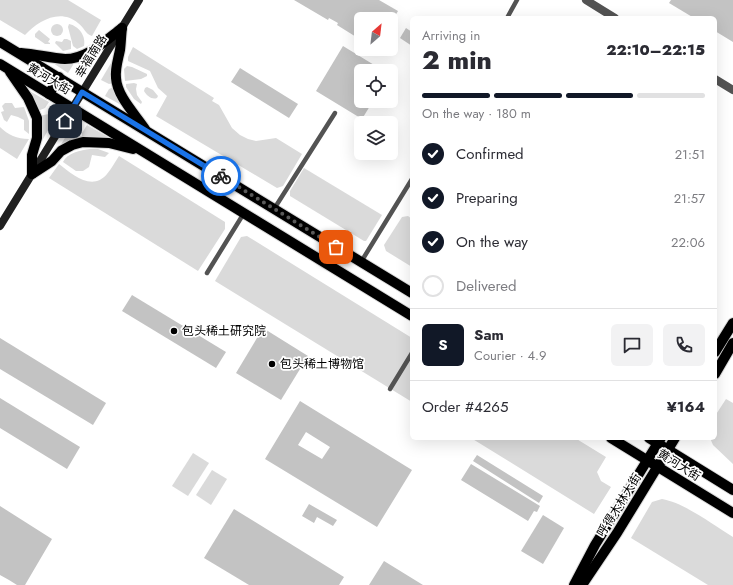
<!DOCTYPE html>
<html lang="en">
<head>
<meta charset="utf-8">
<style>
	:root { --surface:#fff; --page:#f2f2f3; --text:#2b2b33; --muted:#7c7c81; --line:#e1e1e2; --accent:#111827 }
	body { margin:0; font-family:Jost,"Noto Sans SC",sans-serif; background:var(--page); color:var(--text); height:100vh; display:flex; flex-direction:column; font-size:15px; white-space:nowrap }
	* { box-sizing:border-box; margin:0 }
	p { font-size:13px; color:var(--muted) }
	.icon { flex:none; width:22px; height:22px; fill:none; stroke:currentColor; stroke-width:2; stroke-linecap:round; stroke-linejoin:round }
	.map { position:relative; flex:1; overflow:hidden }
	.side { position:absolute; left:410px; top:16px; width:307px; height:424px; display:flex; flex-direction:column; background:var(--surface); border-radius:6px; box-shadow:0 4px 16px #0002 }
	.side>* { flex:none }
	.needle { width:26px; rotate:28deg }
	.buttons { position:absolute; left:354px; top:12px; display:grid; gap:8px }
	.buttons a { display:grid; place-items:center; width:44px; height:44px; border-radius:6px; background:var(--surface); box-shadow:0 4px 16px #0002; font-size:20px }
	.pin { position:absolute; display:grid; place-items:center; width:34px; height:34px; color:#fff; margin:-17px; border-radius:8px; box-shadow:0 2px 6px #0006 }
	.courier { position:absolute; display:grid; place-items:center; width:40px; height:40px; margin:-20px; border:3px solid #1a73e8; border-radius:50%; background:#fff; color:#222; box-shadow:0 1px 5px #0007 }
	.summary em { font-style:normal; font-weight:800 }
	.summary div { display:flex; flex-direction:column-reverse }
	.summary { display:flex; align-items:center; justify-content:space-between; height:68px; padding:0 12px }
	h1 { font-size:26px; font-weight:800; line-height:30px }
	.bar { display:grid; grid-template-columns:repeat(4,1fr); gap:6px 4px; align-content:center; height:48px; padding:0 12px }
	.bar i { height:5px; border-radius:3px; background:var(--line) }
	.bar .on { background:var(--accent) }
	.bar p { grid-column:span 4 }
	.line { display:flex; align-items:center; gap:10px; padding:0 12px; border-top:1px solid var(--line) }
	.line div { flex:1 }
	.round { display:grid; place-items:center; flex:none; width:42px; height:42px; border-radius:6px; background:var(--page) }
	ol { padding:0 12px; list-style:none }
	li { display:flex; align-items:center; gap:12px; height:44px }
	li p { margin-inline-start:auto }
	li .icon { padding:4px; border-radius:50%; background:var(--accent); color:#fff; stroke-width:4 }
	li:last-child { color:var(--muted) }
	li i { width:22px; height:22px; border:2px solid var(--line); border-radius:50% }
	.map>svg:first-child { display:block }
	.green { fill:#dadada }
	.building { fill:#c3c3c3; fill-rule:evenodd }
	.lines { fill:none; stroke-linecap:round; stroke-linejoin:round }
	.primary-casing { stroke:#dbdbdb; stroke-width:12 }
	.service { stroke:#535353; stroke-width:4.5 }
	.tertiary { stroke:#535353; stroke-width:8 }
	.secondary { stroke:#202020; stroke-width:8 }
	.primary { stroke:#000; stroke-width:10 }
	.done { stroke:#595959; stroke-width:4; stroke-dasharray:0 7.2 }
	.route { stroke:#1a73e8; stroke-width:5 }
	.poi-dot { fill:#000; stroke:#fff; stroke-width:1.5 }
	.labels { text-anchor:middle; stroke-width:3.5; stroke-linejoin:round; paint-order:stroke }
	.street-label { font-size:12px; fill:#000; stroke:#fff }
	.poi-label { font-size:12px; fill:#000; stroke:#fff; text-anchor:start }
</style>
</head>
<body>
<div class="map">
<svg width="733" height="585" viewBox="0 0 733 585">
	<rect width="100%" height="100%" fill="#fff"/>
	<g class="green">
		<path d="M 0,0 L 68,0 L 101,20 L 92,36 C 85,34 84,27 78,23 C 60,8 38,21 25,35 L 0,20 Z"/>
		<path d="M 69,24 C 79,26 86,36 84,46 L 77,49 L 73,46 L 68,27 Z"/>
		<circle cx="57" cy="30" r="6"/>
		<polygon points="39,30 50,39 48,42 50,43 50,44 45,44 35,37 35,34"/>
		<polygon points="64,39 67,39 71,41 71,49 63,51 55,43 56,41 62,42"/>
		<polygon points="133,47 214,98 212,101 219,105 232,128 240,135 248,139 256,141 276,138 302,154 283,186 277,188 156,116 167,96 158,88 150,71 128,61 128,57"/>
		<polygon points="94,54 85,71 80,69 77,60"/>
		<polygon points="50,61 73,61 73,65 68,73"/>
		<polygon points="111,63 113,83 109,84 101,80"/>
		<polygon points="127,66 132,67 147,74 147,76 141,79 125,81 124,69"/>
		<polygon points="134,83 137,84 136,89 137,95 142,102 141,104 134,99 126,87 126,84"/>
		<polygon points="114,87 123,106 105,96 109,89"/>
		<path d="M 147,87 L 153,90 L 158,96 L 157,98 C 152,100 147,96 144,91 L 145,88 Z"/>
		<polygon points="26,89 49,102 45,108 38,111"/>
		<polygon points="5,103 12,103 15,108 24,107 29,121 29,134 24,130 24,120 18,117 11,115 7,122 4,120 1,112 4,111 2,106"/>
		<polygon points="49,114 55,118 43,139 39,138 39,116"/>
		<polygon points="87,125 108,137 109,138 82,139 82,133"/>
		<path d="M 0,127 C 8,135 17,139 29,139 L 17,159 L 0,148 Z"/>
		<polygon points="71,128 75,131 77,140 61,147 60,146"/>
		<path d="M 90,149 L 98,149 L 109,153 L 105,157 L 92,155 L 89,167 L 83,171 L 76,171 L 63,162 C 67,153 81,150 90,149 Z"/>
		<path d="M 119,156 L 225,222 L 225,229 L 198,271 L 49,178 L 59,164 C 72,174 92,192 107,174 C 112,168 115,162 119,156 Z"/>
		<polygon points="304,168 382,215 366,241 364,241 290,196 290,191"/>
		<polygon points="408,216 412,219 412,267 386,251 384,245 402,217"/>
		<polygon points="247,236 412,338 412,402 215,281 241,237"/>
		<polygon points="726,399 733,403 733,464 713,445 710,438 715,438 715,416"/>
		<polygon points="471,438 575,438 606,457 597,472 601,481 611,487 594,514"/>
		<polygon points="193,453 209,463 188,496 172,486"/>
		<polygon points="212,470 227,479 211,505 196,495"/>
		<path d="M 662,499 C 685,503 713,525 733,537 L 733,585 L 708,585 L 631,538 L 652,502 Z"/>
	</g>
	<g class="building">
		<polygon points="294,0 379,0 398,11 391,23 391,19 361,19 361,40 337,25 338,23 329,18 328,20"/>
		<polygon points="671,0 733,0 733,42 715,31 715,18 694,18 669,3"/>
		<polygon points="406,28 412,32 412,46 400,38"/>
		<polygon points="343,46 384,71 361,71 361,101 373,101 362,119 316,91"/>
		<polygon points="240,68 298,104 289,118 231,82"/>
		<polygon points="132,295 226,352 216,368 122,311"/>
		<polygon points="263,328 308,356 281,400 236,373"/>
		<polygon points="0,338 106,403 93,425 0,369"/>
		<polygon points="0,398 80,447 67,469 0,428"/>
		<path d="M 300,401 L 412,470 L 377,527 L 265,459 ZM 306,432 L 330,447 L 322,459 L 298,445 Z"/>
		<polygon points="477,455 543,496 539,503 473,461"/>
		<polygon points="471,464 540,506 537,512 534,511 528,521 461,480"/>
		<polygon points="309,504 337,520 333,526 317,517 314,523 302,516"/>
		<polygon points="0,506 52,539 25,585 17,585 9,580 30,545 9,580 0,575"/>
		<polygon points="234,509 344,577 339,585 249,585 204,558"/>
		<polygon points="543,515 564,528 543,564 521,551"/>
		<polygon points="384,561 423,585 369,585"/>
	</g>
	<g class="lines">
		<defs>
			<g id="primary">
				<path d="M 122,28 C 121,35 121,43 120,50 C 118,60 115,68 116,78 C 117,96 135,114 145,129"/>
				<polyline points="0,42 412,293"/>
				<path d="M 21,53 C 36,54 50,58 65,59 C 87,59 105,41 122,28"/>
				<polyline points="0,64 412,316"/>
				<polyline points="10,72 28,98 37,118 37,138 32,155 32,174"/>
				<polyline points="49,94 59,77"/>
				<polyline points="32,174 52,161 61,151 72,145 83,142 109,143 133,149"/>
				<polyline points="715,352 733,323"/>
				<polyline points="715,374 733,343"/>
				<polyline points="611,438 733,513"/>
				<polyline points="649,438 733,490"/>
				<polyline points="574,585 595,545 661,438"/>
				<polyline points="582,585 617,533 675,438"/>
			</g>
		</defs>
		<use href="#primary" class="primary-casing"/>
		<g class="service">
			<polyline points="507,18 517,0"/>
			<polyline points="274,209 335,113"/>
			<polyline points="361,262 412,179"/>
			<polyline points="207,273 244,213"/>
			<polyline points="390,389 412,353"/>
		</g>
		<g class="tertiary">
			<polyline points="586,0 615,18"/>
			<polyline points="715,79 733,90"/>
		</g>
		<polyline class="secondary" points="0,226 139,0"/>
		<use href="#primary" class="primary"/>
	</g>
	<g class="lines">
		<polyline class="done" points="221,176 336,247"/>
		<polyline class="route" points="65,121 82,92 221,176"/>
	</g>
	<g class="poi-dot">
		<circle cx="174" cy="331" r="4"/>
		<circle cx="272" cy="364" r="4"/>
	</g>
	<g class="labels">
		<g class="street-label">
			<text transform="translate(91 56) rotate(-58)" y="4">幸福南路</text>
			<text transform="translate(49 79) rotate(31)" y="4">黄河大街</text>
			<text transform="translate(679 465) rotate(32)" y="4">黄河大街</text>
			<text transform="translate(619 505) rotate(-58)" y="4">呼得木林大街</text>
		</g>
		<g class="poi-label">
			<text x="182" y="335">包头稀土研究院</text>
			<text x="280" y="368">包头稀土博物馆</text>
		</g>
	</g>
</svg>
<div class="buttons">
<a><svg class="needle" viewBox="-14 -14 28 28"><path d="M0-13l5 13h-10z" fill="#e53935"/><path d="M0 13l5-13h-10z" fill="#7c7c81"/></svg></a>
<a><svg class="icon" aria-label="locate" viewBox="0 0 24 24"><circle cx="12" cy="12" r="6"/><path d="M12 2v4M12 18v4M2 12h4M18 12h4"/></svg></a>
<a><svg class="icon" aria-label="layers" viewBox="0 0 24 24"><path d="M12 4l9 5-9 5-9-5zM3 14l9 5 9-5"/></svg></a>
</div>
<div class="pin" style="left:336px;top:247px;background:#ea580c"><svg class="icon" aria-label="bag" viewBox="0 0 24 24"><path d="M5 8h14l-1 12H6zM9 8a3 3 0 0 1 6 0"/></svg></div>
<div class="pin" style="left:65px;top:121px;background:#1f2937"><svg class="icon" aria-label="home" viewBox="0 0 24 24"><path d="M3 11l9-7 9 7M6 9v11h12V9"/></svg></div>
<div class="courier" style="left:221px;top:176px"><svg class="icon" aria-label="bike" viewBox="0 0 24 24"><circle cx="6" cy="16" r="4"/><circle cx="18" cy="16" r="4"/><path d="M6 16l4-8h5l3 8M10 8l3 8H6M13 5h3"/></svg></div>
<section class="side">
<div class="summary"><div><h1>2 min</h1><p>Arriving in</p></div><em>22:10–22:15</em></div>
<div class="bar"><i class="on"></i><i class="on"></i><i class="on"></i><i></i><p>On the way · 180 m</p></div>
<ol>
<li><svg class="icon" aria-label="check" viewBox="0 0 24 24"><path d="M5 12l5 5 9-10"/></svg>Confirmed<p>21:51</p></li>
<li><svg class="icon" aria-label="check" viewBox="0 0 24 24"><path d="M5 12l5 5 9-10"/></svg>Preparing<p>21:57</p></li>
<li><svg class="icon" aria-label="check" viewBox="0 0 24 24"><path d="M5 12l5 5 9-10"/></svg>On the way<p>22:06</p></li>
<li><i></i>Delivered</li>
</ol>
<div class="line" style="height:72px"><b class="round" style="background:var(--accent);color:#fff">S</b><div><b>Sam</b><p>Courier · 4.9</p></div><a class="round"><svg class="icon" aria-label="chat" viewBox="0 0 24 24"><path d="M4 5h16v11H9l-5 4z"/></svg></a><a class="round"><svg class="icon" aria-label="phone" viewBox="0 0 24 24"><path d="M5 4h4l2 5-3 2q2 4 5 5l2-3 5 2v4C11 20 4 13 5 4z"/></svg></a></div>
<div class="line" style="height:52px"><div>Order #4265</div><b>¥164</b></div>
</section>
</div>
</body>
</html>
